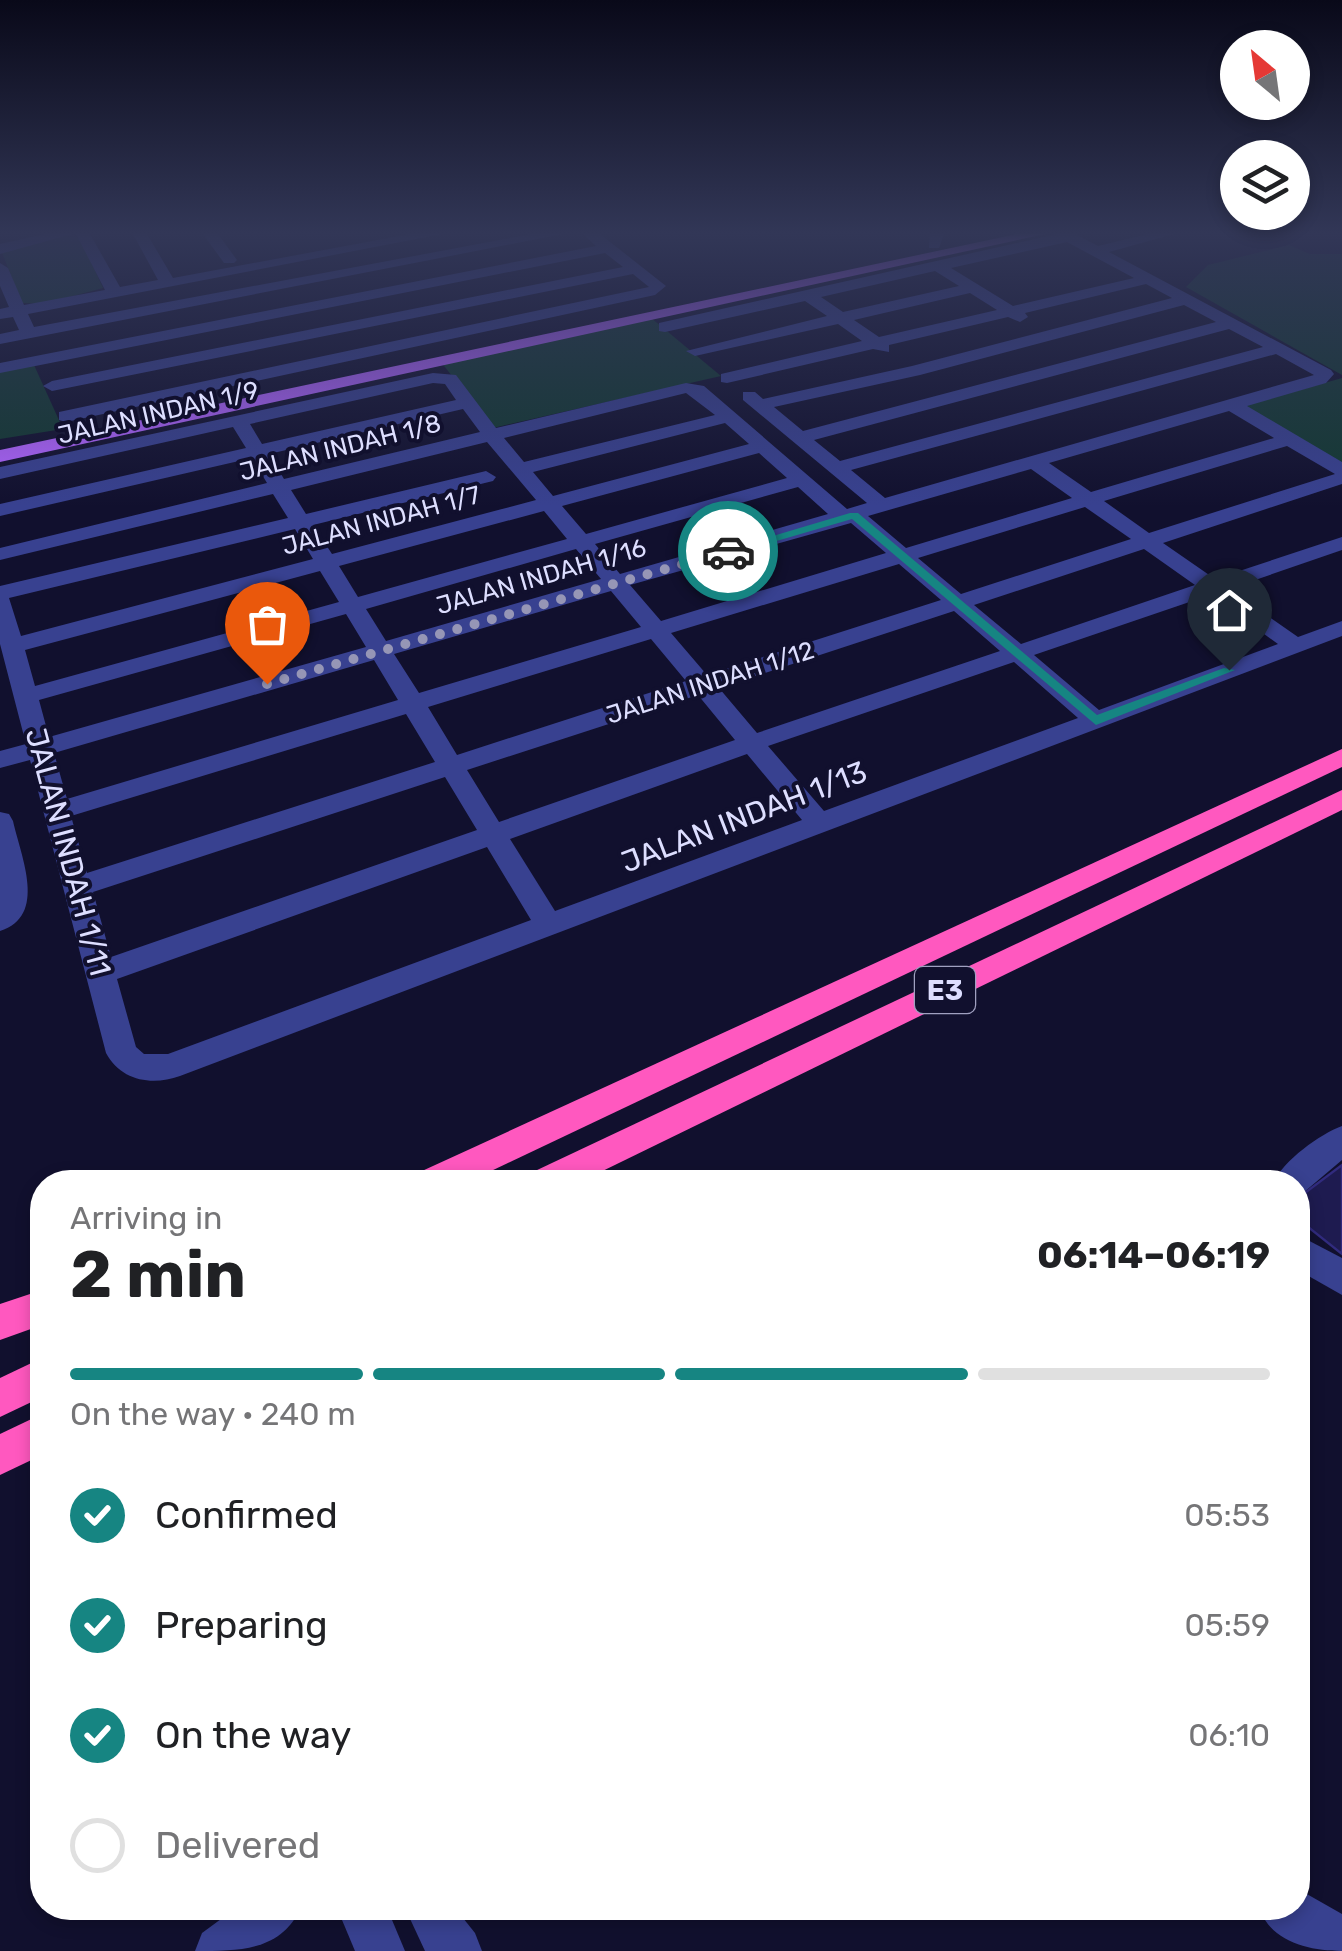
<!DOCTYPE html>
<html lang="en">
<head>
<meta charset="utf-8">
<style>
	:root { --surface:#fff; --page:#f6f6f6; --text:#202124; --muted:#757577; --line:#e0e0e0; --accent:#168582 }
	body { margin:0; font-family:Rubik,sans-serif; background:var(--page); color:var(--text); height:100vh; display:flex; flex-direction:column; font-size:38px; white-space:nowrap }
	* { box-sizing:border-box; margin:0 }
	p { font-size:32px; color:var(--muted) }
	.icon { flex:none; width:55px; height:55px; fill:none; stroke:currentColor; stroke-width:2; stroke-linecap:round; stroke-linejoin:round }
	.map { position:relative; flex:1; overflow:hidden }
	.drawer { position:absolute; left:30px; top:1170px; width:1280px; height:750px; display:flex; flex-direction:column; background:var(--surface); border-radius:40px; box-shadow:0 5px 15px #0003 }
	.drawer>* { flex:none }
	.needle { width:65px; rotate:331deg }
	.buttons { position:absolute; left:1220px; top:30px; display:grid; gap:20px }
	.buttons a { display:grid; place-items:center; width:90px; height:90px; border-radius:50%; background:var(--surface); box-shadow:0 5px 15px #0003; font-size:50px }
	.pin { position:absolute; display:grid; place-items:center; width:85px; height:85px; color:#fff; margin:-102px -42px; border-radius:50% 50% 50% 0; rotate:-45deg; box-shadow:0 0 10px #0007 }
	.pin .icon { rotate:45deg }
	.courier { position:absolute; display:grid; place-items:center; width:100px; height:100px; margin:-50px; border:8px solid #168582; border-radius:50%; background:#fff; color:#222; box-shadow:0 2px 12px #0007 }
	.summary em { font-style:normal; font-weight:700 }
	.summary div { display:flex; flex-direction:column-reverse }
	.summary { display:flex; align-items:center; justify-content:space-between; height:170px; padding:0 40px }
	h1 { font-size:65px; font-weight:700; line-height:75px }
	.bar { display:grid; grid-template-columns:repeat(4,1fr); gap:15px 10px; align-content:center; height:120px; padding:0 40px }
	.bar i { height:12px; border-radius:8px; background:var(--line) }
	.bar .active { background:var(--accent) }
	.bar p { grid-column:span 4 }
	ol { padding:0 40px; list-style:none }
	li { display:flex; align-items:center; gap:30px; height:110px }
	li p { margin-inline-start:auto }
	li .icon { padding:10px; border-radius:50%; background:var(--accent); color:#fff; stroke-width:4 }
	li:last-child { color:var(--muted) }
	li i { width:55px; height:55px; border:5px solid var(--line); border-radius:50% }
	.map>svg:first-child { display:block }
	.green { fill:#133932 }
	.building { fill:#1e1b50; stroke:#312b7e; stroke-width:2.5 }
	.lines { fill:none; stroke-linecap:round; stroke-linejoin:round }
	.minor { fill:#384190; fill-rule:evenodd }
	.major { fill:#b064ff; fill-rule:evenodd }
	.highway { fill:#ff58bf; fill-rule:evenodd }
	.route { fill:#168582 }
	.done { stroke:#9696b6; stroke-width:10; stroke-dasharray:0 18 }
	.labels { text-anchor:middle; stroke-width:8; stroke-linejoin:round; paint-order:stroke }
	.far-street-label { font-size:25px; fill:#dddeff; stroke:#11102e }
	.shield { fill:#11102e; stroke:#a0a0c0; stroke-width:2.5 }
	.shield-label { font-size:28px; font-weight:bold; fill:#dddeff }
	.street-label { font-size:30px; fill:#dddeff; stroke:#11102e }
</style>
</head>
<body>
<div class="map">
<svg width="1342" height="1951" viewBox="0 0 1342 1951">
	<rect width="100%" height="100%" fill="#11102e"/>
	<g class="green">
		<polygon points="64,236 80,238 103,288 43,304 22,303 1,250"/>
		<polygon points="1289,245 1310,254 1342,254 1342,375 1186,287 1208,265"/>
		<polygon points="650,317 721,376 493,428 441,362"/>
		<polygon points="34,365 63,429 0,439 0,371"/>
		<polygon points="1342,378 1342,464 1244,406"/>
	</g>
	<polygon class="building" points="1342,1165 1342,1254 1298,1219 1298,1198"/>
	<g class="lines">
		<g class="minor">
			<polygon points="45,234 72,234 0,254 0,244"/>
			<polygon points="76,234 90,234 120,287 158,280 133,234 147,234 173,278 410,234 442,234 28,314 34,327 532,234 563,234 0,344 0,334 19,330 13,317 0,319 0,309 9,307 0,286 0,263 8,268 24,305 105,290"/>
			<polygon points="203,234 218,234 237,260 234,263 224,263"/>
			<polygon points="583,234 600,234 666,286 655,295 66,422 59,420 59,412 649,287 633,274 52,391 43,386 52,381 623,267 605,253 0,373 0,363 596,246"/>
			<polygon points="930,234 944,234 939,248 929,248"/>
			<path d="M 1057,234 L 1075,234 L 1098,246 L 1148,234 L 1174,234 L 1109,252 L 1331,370 L 1334,374 L 1326,383 L 1247,406 L 1342,462 L 1342,484 L 1163,543 L 1215,579 L 1342,537 L 1342,550 L 1229,589 L 1298,637 L 1342,621 L 1342,636 L 180,1076 C 152,1086 121,1081 106,1053 L 30,760 L 0,768 L 0,751 L 26,744 L 0,644 L 0,586 L 288,518 L 273,494 L 0,560 L 0,548 L 267,483 L 252,458 L 0,516 L 0,504 L 246,448 L 233,427 L 0,479 L 0,467 L 433,373 L 456,375 L 496,428 L 686,383 L 704,386 L 847,509 L 867,503 L 743,400 L 743,392 L 755,392 L 763,399 L 912,366 L 1172,298 L 1146,284 L 1025,313 L 1028,317 L 1020,322 L 1008,317 L 889,345 L 889,352 L 873,349 L 727,383 L 721,382 L 721,374 L 862,341 L 838,324 L 695,356 L 686,351 L 827,316 L 805,301 L 665,332 L 659,331 L 659,323 ZM 1067,242 L 1134,278 L 1013,306 L 951,268 ZM 935,271 L 959,286 L 843,312 L 821,297 ZM 970,293 L 997,310 L 879,337 L 854,320 ZM 1184,305 L 1216,322 L 803,431 L 774,407 L 920,375 ZM 1229,329 L 1263,347 L 840,461 L 814,440 ZM 1276,354 L 1314,375 L 885,498 L 851,470 ZM 433,383 L 445,384 L 456,400 L 262,444 L 250,424 ZM 686,393 L 715,415 L 524,462 L 504,438 ZM 463,409 L 480,432 L 284,479 L 269,454 ZM 1229,411 L 1274,438 L 1091,492 L 1049,463 ZM 725,423 L 749,444 L 553,496 L 533,472 ZM 487,442 L 536,500 L 332,554 L 313,525 L 493,481 L 496,477 L 486,471 L 306,514 L 291,490 ZM 1287,446 L 1335,474 L 1149,533 L 1104,501 ZM 759,453 L 787,478 L 586,534 L 562,506 ZM 1031,469 L 1072,498 L 906,548 L 868,516 ZM 798,487 L 828,514 L 620,574 L 595,544 ZM 1085,507 L 1131,539 L 961,594 L 918,558 ZM 544,511 L 567,539 L 358,597 L 339,566 ZM 851,523 L 886,553 L 661,621 L 630,585 ZM 295,529 L 313,559 L 21,636 L 9,598 ZM 576,549 L 601,579 L 386,641 L 366,609 ZM 1144,549 L 1195,585 L 1021,644 L 974,605 ZM 899,564 L 941,600 L 707,675 L 671,633 ZM 320,571 L 339,602 L 35,686 L 25,650 ZM 611,591 L 641,627 L 419,693 L 394,654 ZM 1210,595 L 1278,644 L 1099,710 L 1034,655 ZM 954,611 L 1000,651 L 757,733 L 719,688 ZM 346,614 L 366,647 L 49,737 L 39,700 ZM 651,639 L 686,681 L 457,755 L 428,707 ZM 374,660 L 398,700 L 67,799 L 54,753 ZM 1014,662 L 1078,718 L 824,811 L 768,746 ZM 698,695 L 735,740 L 499,822 L 467,770 ZM 406,714 L 435,762 L 87,873 L 71,816 ZM 747,754 L 802,820 L 555,911 L 510,839 ZM 445,777 L 477,830 L 111,957 L 93,892 ZM 487,847 L 531,920 L 168,1054 L 144,1054 L 136,1047 L 117,979 Z"/>
			<path d="M 0,812 L 9,814 L 13,821 C 21,857 48,916 0,931 Z"/>
			<path d="M 1342,1126 L 1342,1160 L 1303,1193 L 1298,1195 L 1298,1182 L 1274,1182 C 1283,1161 1320,1134 1342,1126 Z"/>
			<polygon points="1298,1235 1342,1258 1342,1295 1298,1270"/>
			<path d="M 1298,1889 L 1342,1914 L 1342,1951 C 1309,1951 1271,1942 1259,1908 L 1298,1908 Z"/>
			<path d="M 236,1908 L 301,1908 C 280,1951 241,1951 195,1951 L 202,1933 Z"/>
			<polygon points="337,1908 387,1908 405,1951 355,1951"/>
			<polygon points="405,1908 455,1908 475,1933 482,1951 425,1951"/>
		</g>
		<polygon class="major" points="1017,234 1045,234 0,462 0,450"/>
		<g class="highway">
			<polygon points="1342,749 1342,767 468,1182 417,1182 422,1171"/>
			<polygon points="1342,790 1342,810 580,1182 530,1182 535,1171"/>
			<polygon points="42,1290 42,1325 0,1340 0,1304"/>
			<polygon points="42,1358 42,1397 0,1417 0,1378"/>
			<polygon points="42,1414 42,1455 0,1475 0,1434"/>
		</g>
	</g>
	<linearGradient id="sky" x2="0" y2="1"><stop stop-color="#090919"/><stop offset="0.46" stop-color="#323757"/><stop offset="1" stop-color="#323757" stop-opacity="0"/></linearGradient>
	<rect width="1342" height="507" fill="url(#sky)"/>
	<polygon class="route" points="850,513 858,513 1097,715 1224,668 1235,670 1096,725 852,519 728,555 723,551"/>
	<g class="lines">
		<polyline class="done" points="267,684 728,551"/>
	</g>
	<g class="labels">
		<g class="far-street-label">
			<text transform="translate(158 412) rotate(-13)" y="9">JALAN INDAN 1/9</text>
			<text transform="translate(340 447) rotate(-14)" y="9">JALAN INDAH 1/8</text>
			<text transform="translate(381 520) rotate(-15)" y="9">JALAN INDAH 1/7</text>
			<text transform="translate(541 576) rotate(-16)" y="9">JALAN INDAH 1/16</text>
			<text transform="translate(710 682) rotate(-18)" y="9">JALAN INDAH 1/12</text>
		</g>
		<rect class="shield" x="915" y="967" width="60" height="46" rx="8"/>
		<g class="shield-label">
			<text x="945" y="1000">E3</text>
		</g>
		<g class="street-label">
			<text transform="translate(744 817) rotate(-21)" y="10">JALAN INDAH 1/13</text>
			<text transform="translate(68 852) rotate(75)" y="10">JALAN INDAH 1/11</text>
		</g>
	</g>
</svg>
<div class="buttons">
<a><svg class="needle" viewBox="-14 -14 28 28"><path d="M0-13l5 13h-10z" fill="#e53935"/><path d="M0 13l5-13h-10z" fill="#757577"/></svg></a>
<a><svg class="icon" aria-label="layers" viewBox="0 0 24 24"><path d="M12 4l9 5-9 5-9-5zM3 14l9 5 9-5"/></svg></a>
</div>
<div class="pin" style="left:267px;top:684px;background:#ea580c"><svg class="icon" aria-label="bag" viewBox="0 0 24 24"><path d="M5 8h14l-1 12H6zM9 8a3 3 0 0 1 6 0"/></svg></div>
<div class="pin" style="left:1229px;top:670px;background:#1f2937"><svg class="icon" aria-label="home" viewBox="0 0 24 24"><path d="M3 11l9-7 9 7M6 9v11h12V9"/></svg></div>
<div class="courier" style="left:728px;top:551px"><svg class="icon" aria-label="car" viewBox="0 0 24 24"><path d="M5 17H2v-5l4-1 3-4h7l3 4 3 1v5h-3M9 17h6M6 11h13"/><circle cx="7" cy="17" r="2"/><circle cx="17" cy="17" r="2"/></svg></div>
<section class="drawer">
<div class="summary"><div><h1>2 min</h1><p>Arriving in</p></div><em>06:14–06:19</em></div>
<div class="bar"><i class="active"></i><i class="active"></i><i class="active"></i><i></i><p>On the way · 240 m</p></div>
<ol>
<li><svg class="icon" aria-label="check" viewBox="0 0 24 24"><path d="M5 12l5 5 9-10"/></svg>Confirmed<p>05:53</p></li>
<li><svg class="icon" aria-label="check" viewBox="0 0 24 24"><path d="M5 12l5 5 9-10"/></svg>Preparing<p>05:59</p></li>
<li><svg class="icon" aria-label="check" viewBox="0 0 24 24"><path d="M5 12l5 5 9-10"/></svg>On the way<p>06:10</p></li>
<li><i></i>Delivered</li>
</ol>
</section>
</div>
</body>
</html>
